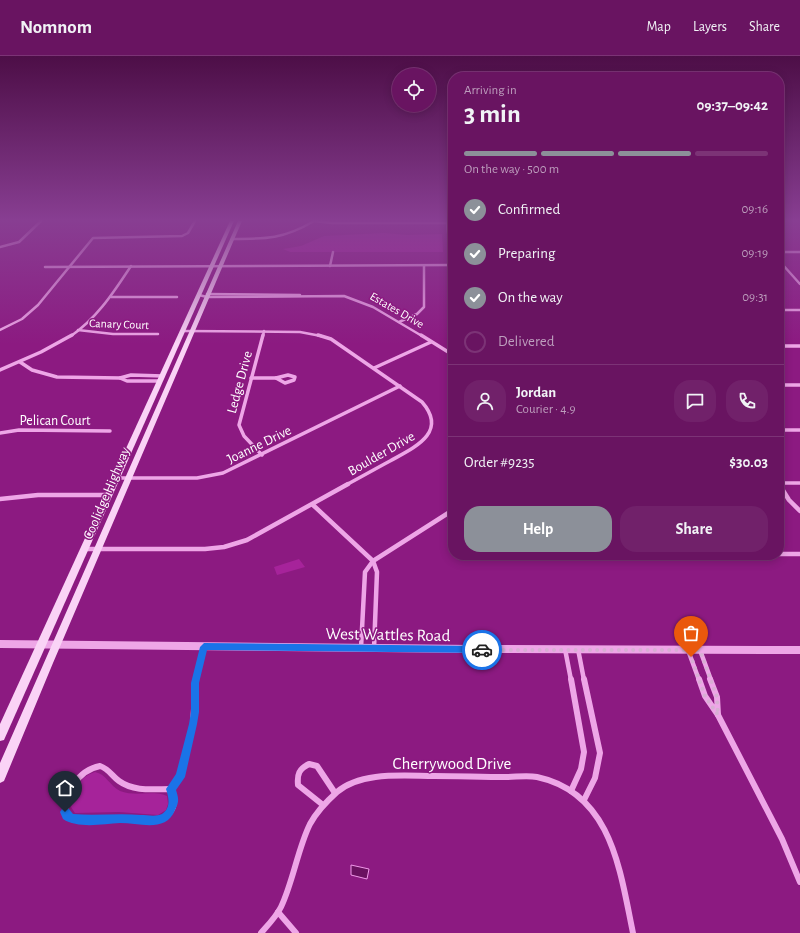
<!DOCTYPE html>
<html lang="en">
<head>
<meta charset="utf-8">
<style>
	:root { --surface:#691461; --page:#71216a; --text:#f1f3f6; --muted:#bd9ebd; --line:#7c3376; --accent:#8c9099 }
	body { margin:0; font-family:"Alegreya Sans",sans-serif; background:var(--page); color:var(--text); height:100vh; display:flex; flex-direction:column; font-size:15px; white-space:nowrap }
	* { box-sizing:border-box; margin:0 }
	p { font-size:13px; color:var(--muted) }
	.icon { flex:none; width:22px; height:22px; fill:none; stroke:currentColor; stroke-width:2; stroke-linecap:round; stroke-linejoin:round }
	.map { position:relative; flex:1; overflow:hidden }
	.panel { position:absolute; left:448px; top:16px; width:336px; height:488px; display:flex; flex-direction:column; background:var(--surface); border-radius:16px; box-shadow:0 2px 10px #0003,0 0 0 1px var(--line) }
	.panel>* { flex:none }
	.fabs { position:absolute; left:392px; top:12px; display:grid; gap:8px }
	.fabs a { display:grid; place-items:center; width:44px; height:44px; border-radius:50%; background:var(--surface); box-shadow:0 2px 10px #0003,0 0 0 1px var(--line); font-size:20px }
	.pin { position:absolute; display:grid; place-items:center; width:34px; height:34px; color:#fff; margin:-41px -17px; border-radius:50% 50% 50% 0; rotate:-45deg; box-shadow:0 0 4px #0007 }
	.pin .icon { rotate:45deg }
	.courier { position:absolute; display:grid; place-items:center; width:40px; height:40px; margin:-20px; border:3px solid #1a73e8; border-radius:50%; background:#fff; color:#222; box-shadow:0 1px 5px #0007 }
	.overview em { font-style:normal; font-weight:600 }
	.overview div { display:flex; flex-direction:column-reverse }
	.overview { display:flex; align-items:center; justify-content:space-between; height:68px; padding:0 16px }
	h1 { font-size:26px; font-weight:600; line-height:30px }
	.bar { display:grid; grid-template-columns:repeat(4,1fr); gap:6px 4px; align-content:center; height:48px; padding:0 16px }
	.bar i { height:5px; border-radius:3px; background:var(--line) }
	.bar .current { background:var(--accent) }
	.bar p { grid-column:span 4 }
	.line { display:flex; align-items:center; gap:10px; padding:0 16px; border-top:1px solid var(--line) }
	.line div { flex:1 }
	.round { display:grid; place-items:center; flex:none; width:42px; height:42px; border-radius:16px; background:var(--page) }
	ol { padding:0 16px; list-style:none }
	li { display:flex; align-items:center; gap:12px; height:44px }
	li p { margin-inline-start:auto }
	li .icon { padding:4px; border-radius:50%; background:var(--accent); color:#fff; stroke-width:4 }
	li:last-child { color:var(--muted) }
	li i { width:22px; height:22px; border:2px solid var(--line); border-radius:50% }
	.primary-button { display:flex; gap:8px; margin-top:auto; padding:8px 16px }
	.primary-button a { flex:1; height:46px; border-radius:16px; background:var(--accent); color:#fff; font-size:16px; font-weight:600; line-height:46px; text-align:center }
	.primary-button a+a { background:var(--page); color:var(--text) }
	header { display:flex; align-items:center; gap:24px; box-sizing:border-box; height:56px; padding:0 20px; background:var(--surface); border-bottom:1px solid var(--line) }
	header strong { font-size:19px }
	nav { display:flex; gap:22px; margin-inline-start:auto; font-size:14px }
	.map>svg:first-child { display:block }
	.green { fill:#a6239a }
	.water { fill:#6a1160; stroke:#f099e9 }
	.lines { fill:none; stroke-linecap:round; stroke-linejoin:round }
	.minor-far3 { stroke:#eea6e7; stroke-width:2.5 }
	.minor-far2 { stroke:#eea6e7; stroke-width:3.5 }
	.minor-far1 { stroke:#eea6e7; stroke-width:4.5 }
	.minor { stroke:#eea6e7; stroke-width:6 }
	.tertiary { fill:#eea6e7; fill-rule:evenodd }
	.secondary { fill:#fad3f6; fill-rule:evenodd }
	.route { fill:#1a73e8 }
	.done { stroke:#d7afd3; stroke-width:4; stroke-dasharray:0 7.2 }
	.labels { text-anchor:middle; stroke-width:3; stroke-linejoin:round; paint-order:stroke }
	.far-street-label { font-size:12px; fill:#fff; stroke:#8c1a81 }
	.street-label { font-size:14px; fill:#fff; stroke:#8c1a81 }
	.near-street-label { font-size:17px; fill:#fff; stroke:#8c1a81 }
</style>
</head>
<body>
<header>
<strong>Nomnom</strong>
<nav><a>Map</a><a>Layers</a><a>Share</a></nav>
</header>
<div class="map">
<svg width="800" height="877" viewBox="0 0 800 877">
	<rect width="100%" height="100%" fill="#8c1a81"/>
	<g class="green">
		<polygon points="384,177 407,179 442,178 443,196 290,196 283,193 301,190 324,180"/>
		<polygon points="299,503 305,511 277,519 274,511"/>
		<path d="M 95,716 C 106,718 110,730 120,735 C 135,741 153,734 167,740 L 168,748 L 166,754 L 158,759 L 119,756 L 75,757 L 71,751 C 75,734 77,722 95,716 Z"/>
	</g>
	<polygon class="water" points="351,809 369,813 367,823 351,819"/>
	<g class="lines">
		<g class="minor-far3">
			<polyline points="314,165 332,167 447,167"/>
			<polyline points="447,165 450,197 453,205"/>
			<path d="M 232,183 C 266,183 284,183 314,165"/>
			<polyline points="0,191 19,186 41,165"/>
			<polyline points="779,195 783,209 800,228"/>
			<polyline points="779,196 800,196"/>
			<polyline points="330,210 333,196"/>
			<polyline points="45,211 453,209"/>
			<polyline points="207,238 300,239"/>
			<polyline points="199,239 207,241 344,240 373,251 422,280"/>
			<polyline points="111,241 177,241"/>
			<polyline points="779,254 800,254"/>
			<polyline points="399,266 417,258 424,251 424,210"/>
			<polyline points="0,274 22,263 38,249 93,182 182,180 188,177 195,165"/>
			<polyline points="78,274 113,278 158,278"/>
			<polyline points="183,275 300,276 321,280"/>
			<path d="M 71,280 C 98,261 113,237 131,210"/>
			<polyline points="263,280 264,275"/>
		</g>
		<g class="minor-far2">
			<path d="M 318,279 L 331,283 L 422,346 C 449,377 413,392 390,405 C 375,413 361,421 346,429"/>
			<polyline points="421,279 453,299"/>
			<polyline points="779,290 800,290"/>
			<polyline points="20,306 32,314 57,321 120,322 131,319 163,320"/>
			<polyline points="374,312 431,286"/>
			<polyline points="0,314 41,296 72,279"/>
			<polygon points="288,319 295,321 294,324 285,327 276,322"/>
			<polyline points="120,322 127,325 160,325"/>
			<polyline points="251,322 276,322"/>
			<polyline points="779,329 800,329"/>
			<polyline points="779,374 800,374"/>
			<polyline points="0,377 19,374 110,375"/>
			<polyline points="262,399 244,380 239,369 263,279"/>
			<polyline points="117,422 197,422 223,417 400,330"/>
			<polyline points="779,427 800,427"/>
		</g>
		<g class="minor-far1">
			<polyline points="779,428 789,444 800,455"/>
			<polyline points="0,443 38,439 109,439"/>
			<polyline points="313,449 373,505 377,516 374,593"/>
			<polyline points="85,493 205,493 224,491 247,484 348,428"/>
			<polyline points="779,498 800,498"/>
			<polyline points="361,592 365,516 373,505 453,454"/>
			<polyline points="565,593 571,624"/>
			<polyline points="578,593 584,624"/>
			<polyline points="688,594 699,624"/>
			<polyline points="700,594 711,624"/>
			<polyline points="196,624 204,591"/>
		</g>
		<g class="minor">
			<polyline points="571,623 584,696 581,713 571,735"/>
			<polyline points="699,623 705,640 718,659 717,641 710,623"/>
			<polyline points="718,659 782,783 800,826"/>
			<path d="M 100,710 C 109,713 112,720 119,725 C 134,736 154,733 171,733 C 174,741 176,749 170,756 C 158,771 136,762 120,762 C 106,762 92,764 77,764 L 71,763 L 66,760 C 62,738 79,714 100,710 Z"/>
			<polyline points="171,733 180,721 193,668 196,623"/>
			<polyline points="584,744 595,722 600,697 584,623"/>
			<path d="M 323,749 L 298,729 C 297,718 299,713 309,708 L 317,710 L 335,737"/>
			<polyline points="278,856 296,877"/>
			<path d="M 261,877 C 268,869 276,861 281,851 C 293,826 298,792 310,768 C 317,755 327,745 337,736 C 361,715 405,720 434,720 C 458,720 482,721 506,721 C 516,721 527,719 537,721 C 612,737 620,815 633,877"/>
		</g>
		<polygon class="tertiary" points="0,584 473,589 800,590 800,598 473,597 0,592"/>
		<g class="secondary">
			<polygon points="230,165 234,165 4,684 0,685 0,668"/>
			<polygon points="238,165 242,165 53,607 4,725 0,727 0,707"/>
		</g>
	</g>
	<linearGradient id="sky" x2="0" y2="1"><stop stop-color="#4d0e47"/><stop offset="0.57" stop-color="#883e92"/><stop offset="1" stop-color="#883e92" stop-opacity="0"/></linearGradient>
	<rect width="800" height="288" fill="url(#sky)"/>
	<path class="route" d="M 204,587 L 482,590 L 486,594 L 482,597 L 207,594 L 199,627 L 199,656 L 197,668 L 185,721 L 176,734 C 179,743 179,746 175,754 C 166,777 140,767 120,767 C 103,768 78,773 63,763 L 60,756 L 62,753 L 65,751 L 69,753 L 73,758 C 95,760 118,757 141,759 C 147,759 156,761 162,758 C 171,752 169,742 166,733 L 176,718 L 189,668 L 191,656 L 191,627 L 200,591 Z"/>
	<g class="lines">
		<polyline class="done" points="482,594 700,594 717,641 718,659 705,640 691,601"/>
	</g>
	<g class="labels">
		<g class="far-street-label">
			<text transform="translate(397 254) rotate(30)" y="4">Estates Drive</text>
			<text transform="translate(119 268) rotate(2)" y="4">Canary Court</text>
		</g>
		<g class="street-label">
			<text transform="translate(239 326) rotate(-75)" y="5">Ledge Drive</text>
			<text x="55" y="369">Pelican Court</text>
			<text transform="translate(259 388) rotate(-26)" y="5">Joanne Drive</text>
			<text transform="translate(381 397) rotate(-30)" y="5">Boulder Drive</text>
			<text transform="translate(106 437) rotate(-67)" y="5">Coolidge Highway</text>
		</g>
		<g class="near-street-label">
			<text transform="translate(388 578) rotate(1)" y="6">West Wattles Road</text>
			<text x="452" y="713">Cherrywood Drive</text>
		</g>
	</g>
</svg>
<div class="fabs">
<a><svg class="icon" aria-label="locate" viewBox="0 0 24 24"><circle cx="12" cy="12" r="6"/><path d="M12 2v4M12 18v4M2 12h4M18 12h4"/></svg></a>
</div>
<div class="pin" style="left:691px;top:601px;background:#ea580c"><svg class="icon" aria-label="bag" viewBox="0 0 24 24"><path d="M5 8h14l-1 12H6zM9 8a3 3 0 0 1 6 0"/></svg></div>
<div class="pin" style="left:65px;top:756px;background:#1f2937"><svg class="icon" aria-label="home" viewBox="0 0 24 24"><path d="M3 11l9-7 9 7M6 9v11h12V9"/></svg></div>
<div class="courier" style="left:482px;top:594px"><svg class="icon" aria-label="car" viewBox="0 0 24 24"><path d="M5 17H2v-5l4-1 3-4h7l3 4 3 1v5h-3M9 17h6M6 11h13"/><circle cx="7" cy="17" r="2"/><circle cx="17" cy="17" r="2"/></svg></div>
<section class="panel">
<div class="overview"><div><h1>3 min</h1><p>Arriving in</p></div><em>09:37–09:42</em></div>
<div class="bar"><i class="current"></i><i class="current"></i><i class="current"></i><i></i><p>On the way · 500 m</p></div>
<ol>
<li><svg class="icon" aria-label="check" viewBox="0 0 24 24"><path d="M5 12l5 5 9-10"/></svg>Confirmed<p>09:16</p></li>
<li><svg class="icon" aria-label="check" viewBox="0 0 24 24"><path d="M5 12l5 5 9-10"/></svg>Preparing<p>09:19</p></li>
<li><svg class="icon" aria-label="check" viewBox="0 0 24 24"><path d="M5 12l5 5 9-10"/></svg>On the way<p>09:31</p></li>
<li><i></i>Delivered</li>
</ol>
<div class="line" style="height:72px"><a class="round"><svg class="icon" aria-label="person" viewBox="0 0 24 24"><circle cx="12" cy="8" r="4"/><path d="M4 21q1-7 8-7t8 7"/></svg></a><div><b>Jordan</b><p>Courier · 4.9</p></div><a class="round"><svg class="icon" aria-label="chat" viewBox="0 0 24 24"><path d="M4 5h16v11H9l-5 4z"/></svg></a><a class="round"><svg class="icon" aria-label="phone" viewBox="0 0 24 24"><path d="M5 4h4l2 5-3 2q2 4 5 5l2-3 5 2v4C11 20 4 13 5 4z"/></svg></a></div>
<div class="line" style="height:52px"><div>Order #9235</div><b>$30.03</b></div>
<div class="primary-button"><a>Help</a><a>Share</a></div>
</section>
</div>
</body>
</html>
